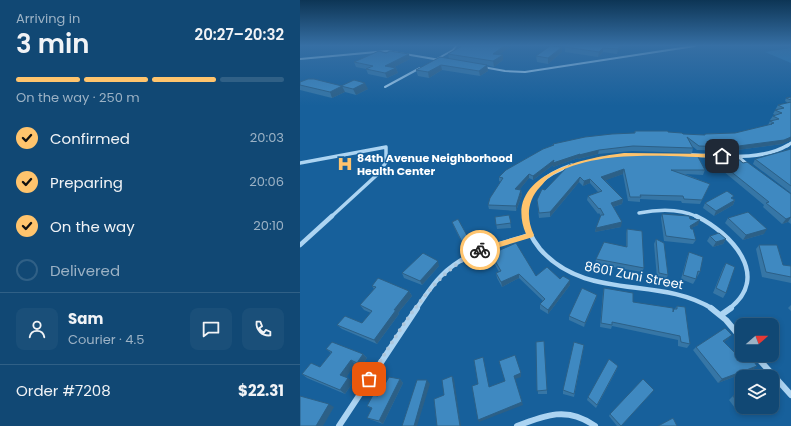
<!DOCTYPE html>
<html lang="en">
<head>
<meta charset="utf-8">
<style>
	:root { --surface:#114874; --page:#1a4f79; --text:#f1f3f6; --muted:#9cb2c5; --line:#306086; --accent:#ffc46d }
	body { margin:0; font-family:Poppins,sans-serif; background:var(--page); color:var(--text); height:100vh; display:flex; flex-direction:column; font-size:15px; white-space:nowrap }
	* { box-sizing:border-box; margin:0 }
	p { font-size:13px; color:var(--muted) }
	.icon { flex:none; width:22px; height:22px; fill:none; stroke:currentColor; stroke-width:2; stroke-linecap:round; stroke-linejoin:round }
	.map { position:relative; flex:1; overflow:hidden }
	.panel { display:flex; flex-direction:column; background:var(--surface); width:300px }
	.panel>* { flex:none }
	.needle { width:26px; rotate:70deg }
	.fabs { position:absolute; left:435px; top:318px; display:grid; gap:8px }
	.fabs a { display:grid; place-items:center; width:44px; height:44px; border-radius:8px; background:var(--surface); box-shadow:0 2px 6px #0003,0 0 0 1px var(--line); font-size:20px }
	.pin { position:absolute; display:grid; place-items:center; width:34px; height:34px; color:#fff; margin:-17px; border-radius:8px; box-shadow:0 2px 6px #0006 }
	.courier { position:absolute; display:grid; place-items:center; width:40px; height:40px; margin:-20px; border:3px solid #ffc46d; border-radius:50%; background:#fff; color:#222; box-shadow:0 1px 5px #0007 }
	.overview em { font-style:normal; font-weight:600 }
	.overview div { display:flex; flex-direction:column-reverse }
	.overview { display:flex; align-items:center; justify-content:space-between; height:68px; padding:0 16px }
	h1 { font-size:26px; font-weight:600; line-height:30px }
	.bar { display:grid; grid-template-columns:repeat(4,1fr); gap:6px 4px; align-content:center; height:48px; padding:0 16px }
	.bar i { height:5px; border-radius:3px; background:var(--line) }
	.bar .on { background:var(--accent) }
	.bar p { grid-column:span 4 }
	.line { display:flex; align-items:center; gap:10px; padding:0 16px; border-top:1px solid var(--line) }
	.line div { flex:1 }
	.round { display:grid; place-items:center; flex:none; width:42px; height:42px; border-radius:8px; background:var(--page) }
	ol { padding:0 16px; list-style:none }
	li { display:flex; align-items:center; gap:12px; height:44px }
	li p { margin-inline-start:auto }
	li .icon { padding:4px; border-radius:50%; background:var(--accent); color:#111; stroke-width:4 }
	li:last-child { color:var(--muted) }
	li i { width:22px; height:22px; border:2px solid var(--line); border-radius:50% }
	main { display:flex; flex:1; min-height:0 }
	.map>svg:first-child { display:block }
	.green { fill:#2679b7 }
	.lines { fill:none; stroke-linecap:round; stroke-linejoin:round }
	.street-far4 { stroke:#acd4f2; stroke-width:2 }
	.street-far3 { stroke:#acd4f2; stroke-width:3 }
	.street-far2 { stroke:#acd4f2; stroke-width:3.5 }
	.street-far1 { stroke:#acd4f2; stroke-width:4.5 }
	.street { stroke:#acd4f2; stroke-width:6 }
	.wall { fill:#3676a6 }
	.shaded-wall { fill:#2c6087 }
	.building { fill:#3f89c1; stroke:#2c6087 }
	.route { fill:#ffc46d }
	.done { stroke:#aec7dc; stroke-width:4; stroke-dasharray:0 7.2 }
	.labels { text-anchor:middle; stroke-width:3; stroke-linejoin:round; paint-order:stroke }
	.poi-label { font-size:11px; font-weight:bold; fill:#fff; stroke:#17609b; text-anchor:start }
	.near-street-label { font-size:13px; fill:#fff; stroke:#17609b }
</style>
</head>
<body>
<main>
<section class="panel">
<div class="overview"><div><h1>3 min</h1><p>Arriving in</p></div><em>20:27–20:32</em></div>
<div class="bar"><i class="on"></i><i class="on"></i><i class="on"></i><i></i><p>On the way · 250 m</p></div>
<ol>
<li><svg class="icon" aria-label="check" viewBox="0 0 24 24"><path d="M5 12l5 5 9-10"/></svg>Confirmed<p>20:03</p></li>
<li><svg class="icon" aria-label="check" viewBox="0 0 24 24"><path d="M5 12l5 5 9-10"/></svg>Preparing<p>20:06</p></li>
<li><svg class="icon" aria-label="check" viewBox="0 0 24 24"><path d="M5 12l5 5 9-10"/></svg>On the way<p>20:10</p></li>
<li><i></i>Delivered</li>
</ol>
<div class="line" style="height:72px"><a class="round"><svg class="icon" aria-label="person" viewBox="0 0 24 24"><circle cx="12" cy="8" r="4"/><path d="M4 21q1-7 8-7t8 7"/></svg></a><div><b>Sam</b><p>Courier · 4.5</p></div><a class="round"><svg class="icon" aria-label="chat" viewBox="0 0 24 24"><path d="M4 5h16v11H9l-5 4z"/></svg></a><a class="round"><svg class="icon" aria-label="phone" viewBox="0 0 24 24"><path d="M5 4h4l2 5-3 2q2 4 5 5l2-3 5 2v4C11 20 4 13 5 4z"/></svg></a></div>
<div class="line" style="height:52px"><div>Order #7208</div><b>$22.31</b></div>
</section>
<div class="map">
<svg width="491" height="426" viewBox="0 0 491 426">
	<rect width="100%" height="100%" fill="#17609b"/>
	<polygon class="green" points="491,48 491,63 465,52"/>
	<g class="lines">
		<g class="street-far4">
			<polyline points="0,59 87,51 140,60"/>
			<polyline points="137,59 153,50 156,46"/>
			<polyline points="183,67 205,71 225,72 395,46"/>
			<polyline points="85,87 120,68"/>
		</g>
		<polyline class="street-far3" points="487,146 491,143"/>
		<g class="street-far2">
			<path d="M 392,155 C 422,156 462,161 488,145"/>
			<polyline points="437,156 448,165"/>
			<polyline points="0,163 86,147 86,162 79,173 31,217"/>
			<path d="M 339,213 C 359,209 379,208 398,217"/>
			<path d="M 225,217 C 224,189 248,173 272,165"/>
		</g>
		<g class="street-far1">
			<path d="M 225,216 C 226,229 232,239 240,249 C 286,302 359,275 413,309"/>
			<path d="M 396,216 C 431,233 472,276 429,309"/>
			<polyline points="0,245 32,216"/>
			<path d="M 116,309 C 124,298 131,286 141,276 C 164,252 199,244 230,235"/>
		</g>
		<g class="street">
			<polyline points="411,308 426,320 442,339"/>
			<polyline points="421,315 431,308"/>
			<polyline points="455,355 491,395"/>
			<polyline points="39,426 117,308"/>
			<path d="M 217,426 C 245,415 268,406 295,426"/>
		</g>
	</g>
	<g class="wall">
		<polygon points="322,46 317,54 303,52 298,57 265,52 265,47"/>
		<polygon points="262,47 262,52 248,64 237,62 236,56"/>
		<polygon points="148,54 199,55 203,60 194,67 187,65 188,71 180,76 142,70 129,78 118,76 116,70 149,59"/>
		<polygon points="110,59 94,67 96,68 98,73 87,78 68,74 66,69 56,67 54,62"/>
		<polygon points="0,82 41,86 68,89 56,95 45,92 32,98 0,90"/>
		<polygon points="491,97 491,140 482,144 429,151 397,150 392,146 393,148 392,153 332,151 298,154 278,159 278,158 253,167 253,165 233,180 229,178 219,190 221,190 222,195 216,211 189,209 188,205 201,182 199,181 199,177 252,146 253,144 334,133 335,131 368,132 383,134 404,135 405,134 435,133 468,125 470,121 472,121 470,120 473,116 475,115 473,114 478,105 488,103 485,101 486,98"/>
		<polygon points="491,149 491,193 453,164 455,159"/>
		<polygon points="419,162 443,163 491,194 491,224 488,222 482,224 463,207 464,205 417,166"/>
		<polygon points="269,165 405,170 403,175 385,174 410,184 400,204 382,203 381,201 340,199 340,202 328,201 323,174 305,180 323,199 322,204 313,207 321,227 295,232 296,228 301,216 299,213 298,214 287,200 288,196 298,192 290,183 283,186 279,182 250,217 239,218 237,200 245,190"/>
		<polygon points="433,199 435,200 433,205 414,216 403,208 405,203"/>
		<polygon points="362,214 390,219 398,225 391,228 396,240 393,244 364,241 361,218"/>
		<polygon points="209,215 211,228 197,229 195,217"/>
		<polygon points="428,218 464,234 443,240 425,223"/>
		<polygon points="152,222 172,246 165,249 154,227"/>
		<polygon points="327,229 344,268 342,272 295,264 296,259 326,247 326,233"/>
		<polygon points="410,236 426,239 423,244 413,247 407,241"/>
		<polygon points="356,239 368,275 366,279 357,278 354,244"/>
		<polygon points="459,245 483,265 491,266 491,283 462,277 456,249"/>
		<polygon points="389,252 400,272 397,277 396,276 396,279 393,284 381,279 387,257"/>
		<polygon points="191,254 236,276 270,280 270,285 248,314 240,309 240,304 243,301 219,278 202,287 197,278 196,273 199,272 192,259"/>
		<polygon points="426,263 426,293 423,298 413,293 423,268"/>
		<polygon points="139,266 122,285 104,278 102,273"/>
		<polygon points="72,286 109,291 112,296 98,313 99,314 77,344 42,329 37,325 62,323 71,313 64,310 60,305 74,289"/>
		<polygon points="304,288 333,302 373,311 377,306 390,344 387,348 378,346 378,340 312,326 311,329 300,327 303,292"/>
		<polygon points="297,295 296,299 284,327 269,320 269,316"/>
		<polygon points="491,305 491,311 488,308"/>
		<polygon points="428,339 424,342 441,359 457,366 452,370 418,383 393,350 396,347"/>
		<polygon points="236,342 247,390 247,394 238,394"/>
		<polygon points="284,345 274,397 263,394 263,390"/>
		<polygon points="26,349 63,354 67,358 61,366 55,364 46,377 53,382 45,394 7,378 2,374 20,367 31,353"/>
		<polygon points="317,369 296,408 287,400 288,397"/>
		<polygon points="100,379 103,383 83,424 72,420 67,418 72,409 67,406 78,396"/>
		<polygon points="354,390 321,426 317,426 309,416 310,414"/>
		<polygon points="433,396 448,407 438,412 429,400"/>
	</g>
	<g class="shaded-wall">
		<polygon points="204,46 212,46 193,59 193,54"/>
		<polygon points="320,46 322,46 317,54 318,49"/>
		<polygon points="332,46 346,46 331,48"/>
		<polygon points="262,47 262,52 248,64 248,58"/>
		<polygon points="303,48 303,52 298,57 299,52"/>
		<polygon points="109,54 110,59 87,71 85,66"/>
		<polygon points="203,55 203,60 194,67 193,61"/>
		<polygon points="141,65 142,70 129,78 128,72"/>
		<polygon points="187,65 188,71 180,76 179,71"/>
		<polygon points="96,68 98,73 87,78 85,73"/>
		<polygon points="65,83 68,89 56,95 53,89"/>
		<polygon points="42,86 45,92 32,98 30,92"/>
		<polygon points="491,137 491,140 482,144 429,151 431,147"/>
		<polygon points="299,150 298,154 278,159 278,158 253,167 253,165 233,180 233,176 254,160"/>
		<polygon points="324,169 323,174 301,182 301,177"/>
		<polygon points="229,174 229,178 216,194 215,189"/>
		<polygon points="280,177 279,182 250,217 250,212"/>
		<polygon points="290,179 290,183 283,186 284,181"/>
		<polygon points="221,190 222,195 216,211 216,206"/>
		<polygon points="323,199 322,204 310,208 311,203"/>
		<polygon points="435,200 433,205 414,216 416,211"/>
		<polygon points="491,217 488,222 482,224 486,219"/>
		<polygon points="400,220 398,225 388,230 390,226"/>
		<polygon points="322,222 321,227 295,232 296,228"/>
		<polygon points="467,229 464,234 443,240 446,235"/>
		<polygon points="426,239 423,244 413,247 416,242"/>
		<polygon points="170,241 172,246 165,249 163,244"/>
		<polygon points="138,261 139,266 122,285 120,281"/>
		<polygon points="219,274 219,278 202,287 201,282"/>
		<polygon points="270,280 270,285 248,314 248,310"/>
		<polygon points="109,291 112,296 98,313 99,314 77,344 74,340 94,310"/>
		<polygon points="297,295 296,299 284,327 285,323"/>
		<polygon points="432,335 428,339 420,345 423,341"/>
		<polygon points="63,354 67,358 61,366 57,363"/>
		<polygon points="51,360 55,364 45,379 40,375"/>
		<polygon points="457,366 452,370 418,383 422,379"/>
		<polygon points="221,373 221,377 215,379 214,376"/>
		<polygon points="152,376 154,379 161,426 160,426"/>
		<polygon points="48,378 53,382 45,394 40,390"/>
		<polygon points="100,379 103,383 83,424 79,421"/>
		<polygon points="127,380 130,384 117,426 114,426"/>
		<polygon points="222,402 223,405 179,422 178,420"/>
		<polygon points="29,404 34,407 23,426 16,426"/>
	</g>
	<g class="building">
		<polygon points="162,46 204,46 193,54 203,55 193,61 148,54"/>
		<polygon points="250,46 262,47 248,58 236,56"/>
		<polygon points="266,46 320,46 318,49 303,48 299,52 265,47"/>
		<polygon points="79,51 86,53 90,51 109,54 85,66 96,68 85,73 66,69 73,66 54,62"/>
		<polygon points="140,57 187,65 179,71 141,65 128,72 116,70"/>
		<polygon points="8,79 14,79 42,86 30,92 0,85 0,82"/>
		<polygon points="54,80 65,83 53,89 41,86"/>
		<polygon points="491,97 491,100 486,98"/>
		<polygon points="491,102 491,137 484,140 431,147 399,146 387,137 393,148 333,146 299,150 279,155 280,154 253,163 254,160 233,176 229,174 215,189 221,190 216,206 188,205 190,198 203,178 199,177 206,170 243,149 254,145 253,144 285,137 312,134 335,133 335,131 368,131 368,132 382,133 383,134 405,135 405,134 435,133 472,124 471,124 474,123 470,121 479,119 473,116 482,113 475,110 484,108 478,105"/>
		<polygon points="491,149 491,186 455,159"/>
		<polygon points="333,153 397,155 405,170 371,170 410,184 402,200 384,199 383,196 340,195 341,197 330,197 324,169 301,177 323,199 311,203 322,222 296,228 301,215 304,215 300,208 299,209 288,196 302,191 290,179 284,181 280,177 250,212 239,213 237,200 242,189 245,190 269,165 300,156"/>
		<polygon points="436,157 443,163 447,162 491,194 491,217 486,219 466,203 469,202 419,162"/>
		<polygon points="427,191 434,196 431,198 435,200 416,211 405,203"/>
		<polygon points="448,212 467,229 446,235 428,218"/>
		<polygon points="362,214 389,216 390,219 400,220 390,226 391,229 393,229 396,240 366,236"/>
		<polygon points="209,215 211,223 196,225 195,217"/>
		<polygon points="158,219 170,241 163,244 152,222"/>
		<polygon points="327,229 342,231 344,268 296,259 304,242 327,247"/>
		<polygon points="419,233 426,239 416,242 410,236"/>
		<polygon points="356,239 364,243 368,275 359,273"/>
		<polygon points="216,243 236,276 247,267 260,279 263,276 270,280 248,310 240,304 245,299 219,274 201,282 196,273 201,271 191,254"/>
		<polygon points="459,245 477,245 483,265 491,266 491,277 466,272"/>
		<polygon points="389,252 403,257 400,272 398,271 396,279 383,275"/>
		<polygon points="123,253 138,261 120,281 102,273"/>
		<polygon points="426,263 435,267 426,293 416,288"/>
		<polygon points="78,278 109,291 94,310 96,310 74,340 37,325 45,316 62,323 72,311 60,305 76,287 72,286"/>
		<polygon points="282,288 297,295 285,323 269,316"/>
		<polygon points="304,288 333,293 333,302 373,308 373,312 374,309 377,309 377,306 385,307 390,344 381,342 380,336 312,322 312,325 301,323"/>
		<polygon points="425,328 432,335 423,341 441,359 450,356 457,366 422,379 396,347"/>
		<polygon points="244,341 247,390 237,391 236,342"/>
		<polygon points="32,342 63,354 57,363 51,360 40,375 48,378 40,390 2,374 11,363 20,367 32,352 26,349"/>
		<polygon points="274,342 284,345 274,394 263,390"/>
		<polygon points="215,355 221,373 214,376 222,402 178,420 172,386 178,384 174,360 183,357 189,387 205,381 199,361"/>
		<polygon points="309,359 318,366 297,405 288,397"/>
		<polygon points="152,376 160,426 137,426 134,399 144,395 142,380"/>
		<polygon points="89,377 100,379 79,421 67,418 72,408 67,406 73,395 78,396"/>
		<polygon points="343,379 354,390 321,426 310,414"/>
		<polygon points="117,380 127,380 114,426 102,426"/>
		<polygon points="472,382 479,391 472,395"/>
		<polygon points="442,392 442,407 447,407 442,409 433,396"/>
		<polygon points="0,396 29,404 16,426 0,426"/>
		<polygon points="373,418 377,426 358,426"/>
	</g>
	<linearGradient id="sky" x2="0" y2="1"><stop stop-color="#0d3555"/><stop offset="0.43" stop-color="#366fa4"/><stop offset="1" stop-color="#366fa4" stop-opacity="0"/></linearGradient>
	<rect width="491" height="106" fill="url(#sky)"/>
	<path class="route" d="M 324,153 L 422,154 L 425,156 L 422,158 C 370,157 297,148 251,176 C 246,179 243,184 240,187 C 227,201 226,218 234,235 L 233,237 L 180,253 L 178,252 L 178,248 L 226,234 C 201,174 284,158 324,153 Z"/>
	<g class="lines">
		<path class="done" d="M 69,379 C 98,334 130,273 180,250"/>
	</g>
	<defs>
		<symbol id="hospital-bare" viewBox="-9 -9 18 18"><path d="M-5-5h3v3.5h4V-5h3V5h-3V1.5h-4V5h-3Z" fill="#ffc46d" stroke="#17609b" stroke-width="2.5" paint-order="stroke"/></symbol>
	</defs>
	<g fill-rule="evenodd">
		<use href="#hospital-bare" x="34" y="153" width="22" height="22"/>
	</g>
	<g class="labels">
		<g class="poi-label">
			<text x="57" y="162">84th Avenue Neighborhood<tspan x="57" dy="13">Health Center</tspan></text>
		</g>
		<g class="near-street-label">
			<text transform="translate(334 275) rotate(11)" y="5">8601 Zuni Street</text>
		</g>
	</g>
</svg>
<div class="fabs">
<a><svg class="needle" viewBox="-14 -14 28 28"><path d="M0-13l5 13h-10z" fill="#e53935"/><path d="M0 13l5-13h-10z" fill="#9cb2c5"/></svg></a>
<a><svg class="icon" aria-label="layers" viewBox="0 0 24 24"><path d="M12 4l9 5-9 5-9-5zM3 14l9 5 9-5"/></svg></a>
</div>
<div class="pin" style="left:69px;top:379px;background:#ea580c"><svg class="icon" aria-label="bag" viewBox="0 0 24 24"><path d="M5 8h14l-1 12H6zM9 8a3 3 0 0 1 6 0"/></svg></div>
<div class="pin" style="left:422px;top:156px;background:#1f2937"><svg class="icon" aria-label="home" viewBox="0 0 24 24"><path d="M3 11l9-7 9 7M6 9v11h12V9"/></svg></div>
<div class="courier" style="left:180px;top:250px"><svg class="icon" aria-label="bike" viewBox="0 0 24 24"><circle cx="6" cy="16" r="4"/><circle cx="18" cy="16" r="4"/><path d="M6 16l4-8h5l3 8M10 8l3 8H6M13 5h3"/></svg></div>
</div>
</main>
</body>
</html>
